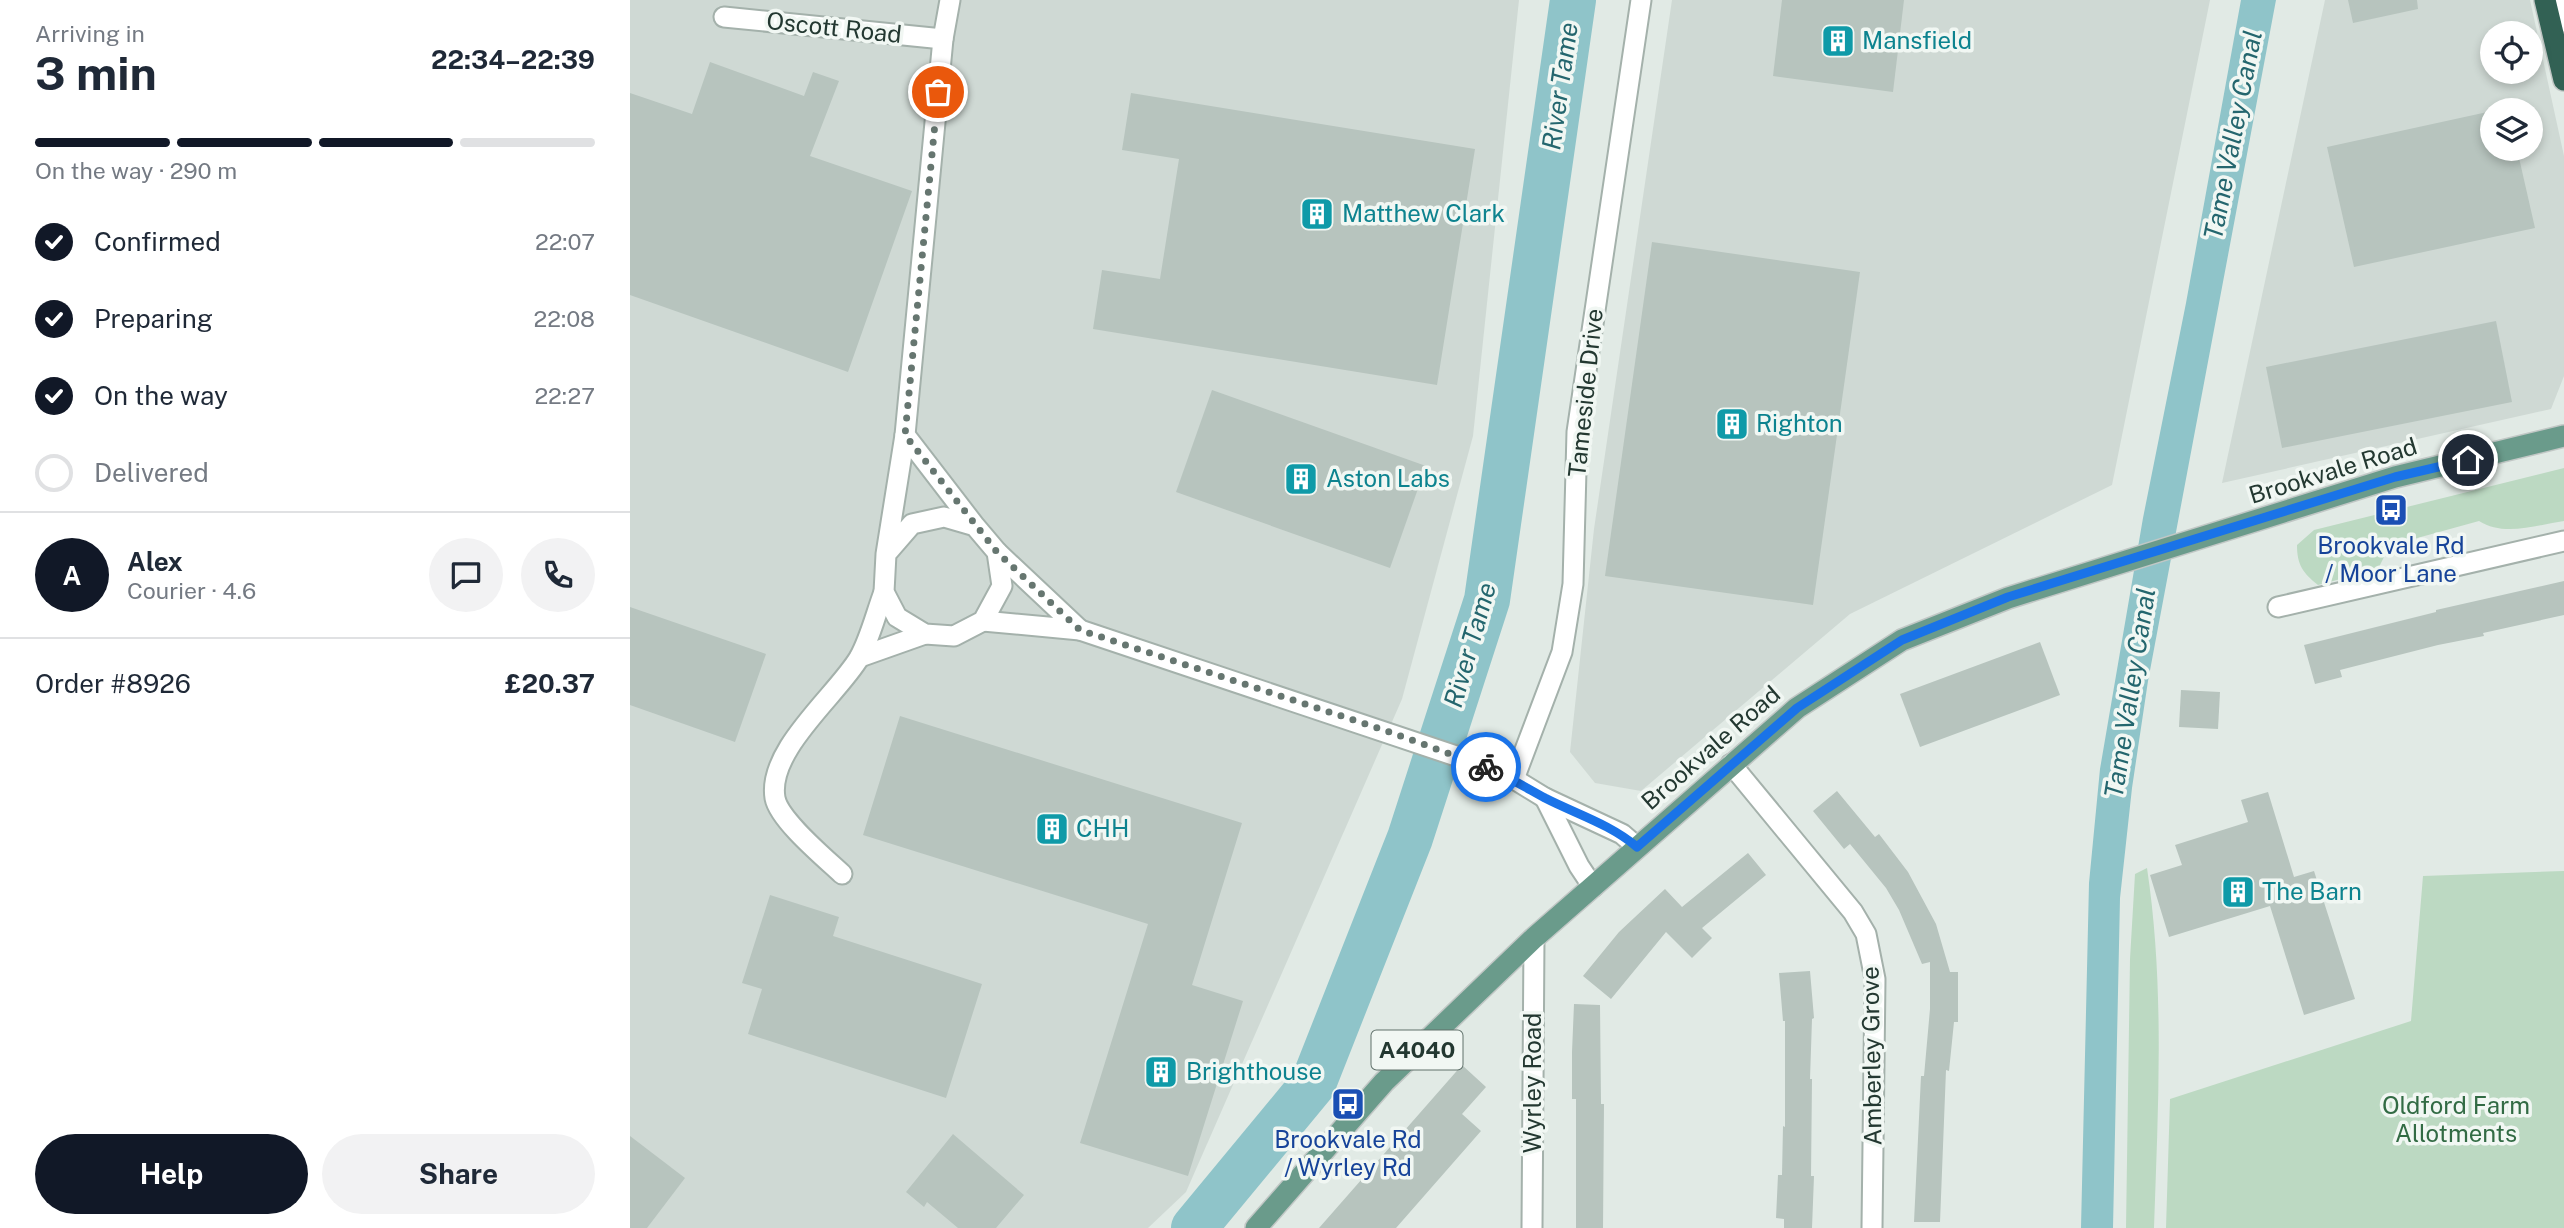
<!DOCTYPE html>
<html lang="en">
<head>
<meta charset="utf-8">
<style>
	:root { --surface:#fff; --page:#f2f2f3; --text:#1f2937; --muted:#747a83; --line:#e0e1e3; --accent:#111827 }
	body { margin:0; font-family:"Public Sans",sans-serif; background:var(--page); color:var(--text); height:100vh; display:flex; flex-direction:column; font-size:26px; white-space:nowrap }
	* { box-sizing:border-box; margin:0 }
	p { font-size:23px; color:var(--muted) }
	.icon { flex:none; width:38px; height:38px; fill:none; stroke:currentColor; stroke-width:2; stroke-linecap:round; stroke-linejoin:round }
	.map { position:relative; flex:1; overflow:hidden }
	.panel { display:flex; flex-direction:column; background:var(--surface); width:630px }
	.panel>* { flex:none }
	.controls { position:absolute; left:1850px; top:21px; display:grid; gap:14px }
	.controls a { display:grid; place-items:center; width:63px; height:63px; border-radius:50%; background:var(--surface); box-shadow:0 4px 10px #0003; font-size:35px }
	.pin { position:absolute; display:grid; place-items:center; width:60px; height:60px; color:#fff; margin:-30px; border:4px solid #fff; border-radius:50%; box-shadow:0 2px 7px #0007 }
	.courier { position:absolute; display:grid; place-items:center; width:70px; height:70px; margin:-35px; border:5px solid #1a73e8; border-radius:50%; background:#fff; color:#222; box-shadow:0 2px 9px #0007 }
	.headline em { font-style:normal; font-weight:700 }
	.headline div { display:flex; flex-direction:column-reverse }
	.headline { display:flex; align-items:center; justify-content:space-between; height:119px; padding:0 35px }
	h1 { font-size:46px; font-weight:700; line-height:52px }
	.bar { display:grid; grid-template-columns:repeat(4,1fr); gap:10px 7px; align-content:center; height:84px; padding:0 35px }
	.bar i { height:9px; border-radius:5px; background:var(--line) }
	.bar .selected { background:var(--accent) }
	.bar p { grid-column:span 4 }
	.line { display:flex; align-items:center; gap:18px; padding:0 35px; border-top:2px solid var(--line) }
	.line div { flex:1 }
	.round { display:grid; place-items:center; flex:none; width:74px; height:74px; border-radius:37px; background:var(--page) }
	ol { padding:0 35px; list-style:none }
	li { display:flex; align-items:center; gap:21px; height:77px }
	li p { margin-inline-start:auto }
	li .icon { padding:7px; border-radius:50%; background:var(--accent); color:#fff; stroke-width:4 }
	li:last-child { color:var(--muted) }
	li i { width:38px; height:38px; border:4px solid var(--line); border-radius:50% }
	.primary-button { display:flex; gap:14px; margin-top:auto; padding:14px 35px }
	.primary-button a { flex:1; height:80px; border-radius:42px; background:var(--accent); color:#fff; font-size:28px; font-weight:700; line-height:80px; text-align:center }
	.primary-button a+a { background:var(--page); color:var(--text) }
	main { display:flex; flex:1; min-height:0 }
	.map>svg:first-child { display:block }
	.built { fill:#cfd9d4; fill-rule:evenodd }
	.green { fill:#bcd9c2 }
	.water { fill:#8fc4c9 }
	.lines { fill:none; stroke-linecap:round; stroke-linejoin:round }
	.river { stroke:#8fc4c9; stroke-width:46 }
	.building { fill:#b7c4be }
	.street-casing { stroke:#a4b1ab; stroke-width:23 }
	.primary-casing { stroke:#c1c7c5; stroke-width:24 }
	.highway-casing { stroke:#c1c7c5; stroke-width:24 }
	.street { stroke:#fff; stroke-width:19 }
	.primary { stroke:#6a9b8b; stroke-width:21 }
	.highway { stroke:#326154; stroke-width:21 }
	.done { stroke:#667670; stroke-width:7; stroke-dasharray:0 12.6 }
	.route { stroke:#1a73e8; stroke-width:9 }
	.labels { text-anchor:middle; stroke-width:7; stroke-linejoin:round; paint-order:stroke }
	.shield { fill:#f1f7f3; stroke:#61716b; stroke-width:2 }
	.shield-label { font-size:23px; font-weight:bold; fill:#233831 }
	.street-label { font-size:24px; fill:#233831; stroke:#f1f7f3 }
	.culture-label { font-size:24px; fill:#0d838f; stroke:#f1f7f3; text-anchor:start }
	.transit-label { font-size:24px; fill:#164399; stroke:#f1f7f3 }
	.park-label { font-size:24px; fill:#326b44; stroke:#f1f7f3 }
	.water-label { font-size:26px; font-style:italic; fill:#24666e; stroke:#f1f7f3 }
</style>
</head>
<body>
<main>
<section class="panel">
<div class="headline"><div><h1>3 min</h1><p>Arriving in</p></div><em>22:34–22:39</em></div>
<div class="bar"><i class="selected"></i><i class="selected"></i><i class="selected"></i><i></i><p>On the way · 290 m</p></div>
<ol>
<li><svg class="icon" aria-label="check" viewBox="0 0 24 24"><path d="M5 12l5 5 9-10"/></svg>Confirmed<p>22:07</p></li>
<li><svg class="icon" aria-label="check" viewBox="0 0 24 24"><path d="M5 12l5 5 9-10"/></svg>Preparing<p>22:08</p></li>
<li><svg class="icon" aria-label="check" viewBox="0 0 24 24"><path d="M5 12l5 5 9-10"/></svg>On the way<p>22:27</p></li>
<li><i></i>Delivered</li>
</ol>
<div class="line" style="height:126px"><b class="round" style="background:var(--accent);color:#fff">A</b><div><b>Alex</b><p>Courier · 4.6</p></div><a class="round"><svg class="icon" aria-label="chat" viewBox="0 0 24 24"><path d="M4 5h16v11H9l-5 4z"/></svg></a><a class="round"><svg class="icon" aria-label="phone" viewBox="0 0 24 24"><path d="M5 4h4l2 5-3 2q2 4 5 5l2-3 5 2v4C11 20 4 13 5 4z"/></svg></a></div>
<div class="line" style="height:91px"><div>Order #8926</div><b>£20.37</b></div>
<div class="primary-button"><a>Help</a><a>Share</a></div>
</section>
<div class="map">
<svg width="1934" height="1228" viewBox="0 0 1934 1228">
	<rect width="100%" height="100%" fill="#e1eae5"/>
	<g class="built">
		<polygon points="0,0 889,0 843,436 772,699 556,1192 518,1228 0,1228"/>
		<polygon points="1042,0 1580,0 1482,485 1220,614 1011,791 965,783 940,752 964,529"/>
		<path d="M 1695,0 L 1900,0 L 1934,156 L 1934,376 L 1921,409 L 1592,483 ZM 1862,33 L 1900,33 L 1900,72 L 1862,72 ZM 1862,110 L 1900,110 L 1900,149 L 1862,149 Z"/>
	</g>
	<g class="green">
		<path d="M 1934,468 L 1934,521 C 1906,525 1874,537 1849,521 L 1780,540 L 1757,551 L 1748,569 L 1688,585 C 1673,573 1667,565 1667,545 L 1684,530 Z"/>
		<path d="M 1517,868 C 1535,987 1528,1109 1524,1228 L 1496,1228 L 1500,959 L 1505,874 Z"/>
		<polygon points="1934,871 1934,1228 1536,1228 1540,1099 1781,1021 1793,876"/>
	</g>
	<polygon class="water" points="1611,0 1646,0 1518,681 1502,788 1490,898 1483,1228 1451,1228 1459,883 1470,769 1513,518 1556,303"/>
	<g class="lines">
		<polyline class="river" points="564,1228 683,1084 780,838 857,600 943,0"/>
	</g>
	<g class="building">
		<polygon points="1152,0 1274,0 1263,92 1143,76"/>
		<polygon points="1718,0 1787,0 1788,9 1723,23"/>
		<polygon points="80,62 174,96 183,72 209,81 180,156 282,191 218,372 0,295 0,93 62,114"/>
		<polygon points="501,93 845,149 807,385 463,329 472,270 530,279 549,159 492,150"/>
		<polygon points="1862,111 1862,149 1887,149 1905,228 1724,267 1697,147"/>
		<polygon points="1022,242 1230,272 1183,605 975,576"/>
		<polygon points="1866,321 1882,402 1652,448 1636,367"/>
		<polygon points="582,390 796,466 760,568 546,492"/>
		<polygon points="1934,581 1934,615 1853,633 1854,636 1808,645 1710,670 1712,677 1685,684 1674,645 1806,612 1806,610"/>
		<polygon points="0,607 136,654 105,742 0,705"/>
		<polygon points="1410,642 1430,695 1290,747 1270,694"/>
		<polygon points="1551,690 1590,692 1588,729 1549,727"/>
		<polygon points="270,716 612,823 562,985 613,1001 558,1176 450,1143 518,924 233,835"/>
		<polygon points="1207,791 1245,837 1249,834 1278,872 1306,924 1320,972 1328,972 1328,1022 1324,1022 1319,1071 1316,1070 1310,1222 1284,1222 1291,1076 1294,1076 1300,1009 1300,962 1292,964 1269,910 1256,888 1220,844 1214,849 1183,811"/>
		<polygon points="1638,792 1664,877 1684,871 1725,999 1674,1015 1640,906 1539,937 1520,875 1552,865 1545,845 1618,822 1611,800"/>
		<polygon points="1118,853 1136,875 1072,928 1082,938 1062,958 1036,932 981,999 953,976 989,932 1035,889 1052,907"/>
		<polygon points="140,895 209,917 203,936 352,984 316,1098 118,1034 132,989 112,983"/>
		<polygon points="1180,971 1184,1018 1182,1019 1180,1079 1182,1079 1181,1176 1184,1176 1182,1228 1154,1228 1154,1219 1146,1218 1148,1175 1152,1175 1153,1126 1155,1127 1155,1021 1153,1021 1149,973"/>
		<polygon points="944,1004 970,1005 971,1104 974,1104 973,1228 946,1228 946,1099 942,1099 942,1052"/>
		<polygon points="832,1065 856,1087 832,1114 851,1131 766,1228 689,1228"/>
		<polygon points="323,1134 394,1195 366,1228 328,1228 297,1202 294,1207 276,1192"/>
		<polygon points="0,1136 55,1178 17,1228 0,1228"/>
	</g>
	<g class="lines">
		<defs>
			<g id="street">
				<polyline points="1930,0 1934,22"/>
				<polyline points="94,17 313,39"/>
				<polyline points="275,435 313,39 320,0"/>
				<polyline points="256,554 282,524 314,517 345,526 367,552 372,586 353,621 324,636 295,634 267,617 254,592 256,554 275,435 345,526"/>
				<polyline points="1648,607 1934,541"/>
				<polyline points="353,621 450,630 367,552"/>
				<polyline points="450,630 838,760 884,779 915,798 992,834 1007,847"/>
				<polyline points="230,657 295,634"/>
				<polyline points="1101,764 1223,912 1236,934 1245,979 1242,1228"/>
				<polyline points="884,779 932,652 943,584 947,432 1011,0"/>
				<polyline points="915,798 949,866 963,887"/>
				<path d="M 212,874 C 195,858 149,820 145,798 C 137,750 207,695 229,658 C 240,639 246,613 254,592"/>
				<polyline points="902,1228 904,938"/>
			</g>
			<polyline id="primary" points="626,1228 754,1082 904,938 1167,708 1272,640 1378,598 1765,477 1934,436"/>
			<polyline id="highway" points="1915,0 1934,80"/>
		</defs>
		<use href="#street" class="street-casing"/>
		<use href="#primary" class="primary-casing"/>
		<use href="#highway" class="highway-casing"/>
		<use href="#street" class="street"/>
		<use href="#primary" class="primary"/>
		<use href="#highway" class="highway"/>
	</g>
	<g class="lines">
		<polyline class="done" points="308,92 275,435 367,552 450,630 754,730 856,767"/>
		<path class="route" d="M 856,767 C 877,776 895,787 915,798 C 946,814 980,824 1007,847 L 1167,708 L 1272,640 L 1378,597 L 1765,477 L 1838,460"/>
	</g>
	<defs>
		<symbol id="building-square" viewBox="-11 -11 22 22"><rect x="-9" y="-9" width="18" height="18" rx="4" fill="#0f9aa8" stroke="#f1f7f3"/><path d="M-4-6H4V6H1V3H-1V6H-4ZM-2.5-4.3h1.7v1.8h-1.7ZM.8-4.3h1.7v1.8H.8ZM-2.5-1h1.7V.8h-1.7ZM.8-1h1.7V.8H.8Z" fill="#fff"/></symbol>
		<symbol id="bus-square" viewBox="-11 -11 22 22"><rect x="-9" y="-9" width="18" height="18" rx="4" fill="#1a4fb4" stroke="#f1f7f3"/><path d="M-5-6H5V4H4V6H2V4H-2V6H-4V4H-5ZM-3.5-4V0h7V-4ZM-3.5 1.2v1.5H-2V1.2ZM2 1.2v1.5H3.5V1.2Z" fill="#fff"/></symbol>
	</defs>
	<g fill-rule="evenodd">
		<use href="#building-square" x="1189" y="22" width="38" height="38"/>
		<use href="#building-square" x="668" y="195" width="38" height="38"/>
		<use href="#building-square" x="1083" y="405" width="38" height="38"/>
		<use href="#building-square" x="652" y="460" width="38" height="38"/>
		<use href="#bus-square" x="1742" y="491" width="38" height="38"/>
		<use href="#building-square" x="403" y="810" width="38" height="38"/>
		<use href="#building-square" x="1589" y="873" width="38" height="38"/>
		<use href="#building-square" x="512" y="1053" width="38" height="38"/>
		<use href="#bus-square" x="699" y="1085" width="38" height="38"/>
	</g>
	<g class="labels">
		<rect class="shield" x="741.5" y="1030.5" width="91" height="39" rx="5"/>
		<g class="shield-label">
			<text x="787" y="1058">A4040</text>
		</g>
		<g class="street-label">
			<text transform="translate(204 28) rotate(6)" y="8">Oscott Road</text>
			<text transform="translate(956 393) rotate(-84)" y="8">Tameside Drive</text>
			<text transform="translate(1703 471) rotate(-17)" y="8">Brookvale Road</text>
			<text transform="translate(1081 748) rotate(-41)" y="8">Brookvale Road</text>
			<text transform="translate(1242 1056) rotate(-91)" y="8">Amberley Grove</text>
			<text transform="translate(903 1083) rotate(-90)" y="8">Wyrley Road</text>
		</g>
		<g class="culture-label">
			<text x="1232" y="49">Mansfield</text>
			<text x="712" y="222">Matthew Clark</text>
			<text x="1126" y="432">Righton</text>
			<text x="696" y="487">Aston Labs</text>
			<text x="446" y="837">CHH</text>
			<text x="1632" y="900">The Barn</text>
			<text x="556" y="1080">Brighthouse</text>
		</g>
		<g class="transit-label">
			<text x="1761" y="554">Brookvale Rd<tspan x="1761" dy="28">/ Moor Lane</tspan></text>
			<text x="718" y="1148">Brookvale Rd<tspan x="718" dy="28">/ Wyrley Rd</tspan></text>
		</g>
		<g class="park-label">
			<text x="1826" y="1114">Oldford Farm<tspan x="1826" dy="28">Allotments</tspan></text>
		</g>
		<g class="water-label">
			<text transform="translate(930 86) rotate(-82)" y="9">River Tame</text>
			<text transform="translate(1603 135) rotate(-79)" y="9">Tame Valley Canal</text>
			<text transform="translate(840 645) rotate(-74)" y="9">River Tame</text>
			<text transform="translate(1500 693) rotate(-81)" y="9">Tame Valley Canal</text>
		</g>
	</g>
</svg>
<div class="controls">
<a><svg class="icon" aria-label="locate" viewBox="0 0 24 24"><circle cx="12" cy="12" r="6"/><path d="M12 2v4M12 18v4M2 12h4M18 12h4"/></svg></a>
<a><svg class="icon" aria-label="layers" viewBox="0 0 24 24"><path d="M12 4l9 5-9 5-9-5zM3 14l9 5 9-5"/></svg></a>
</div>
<div class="pin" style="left:308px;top:92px;background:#ea580c"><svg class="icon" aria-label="bag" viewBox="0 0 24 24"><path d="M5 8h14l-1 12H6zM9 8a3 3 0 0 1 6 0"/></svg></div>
<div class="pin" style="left:1838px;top:460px;background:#1f2937"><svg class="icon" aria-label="home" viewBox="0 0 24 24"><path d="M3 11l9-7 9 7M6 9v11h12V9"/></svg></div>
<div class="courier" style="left:856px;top:767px"><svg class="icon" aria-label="bike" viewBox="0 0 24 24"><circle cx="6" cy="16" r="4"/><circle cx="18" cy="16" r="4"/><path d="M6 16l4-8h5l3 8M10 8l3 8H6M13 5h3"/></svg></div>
</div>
</main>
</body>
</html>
